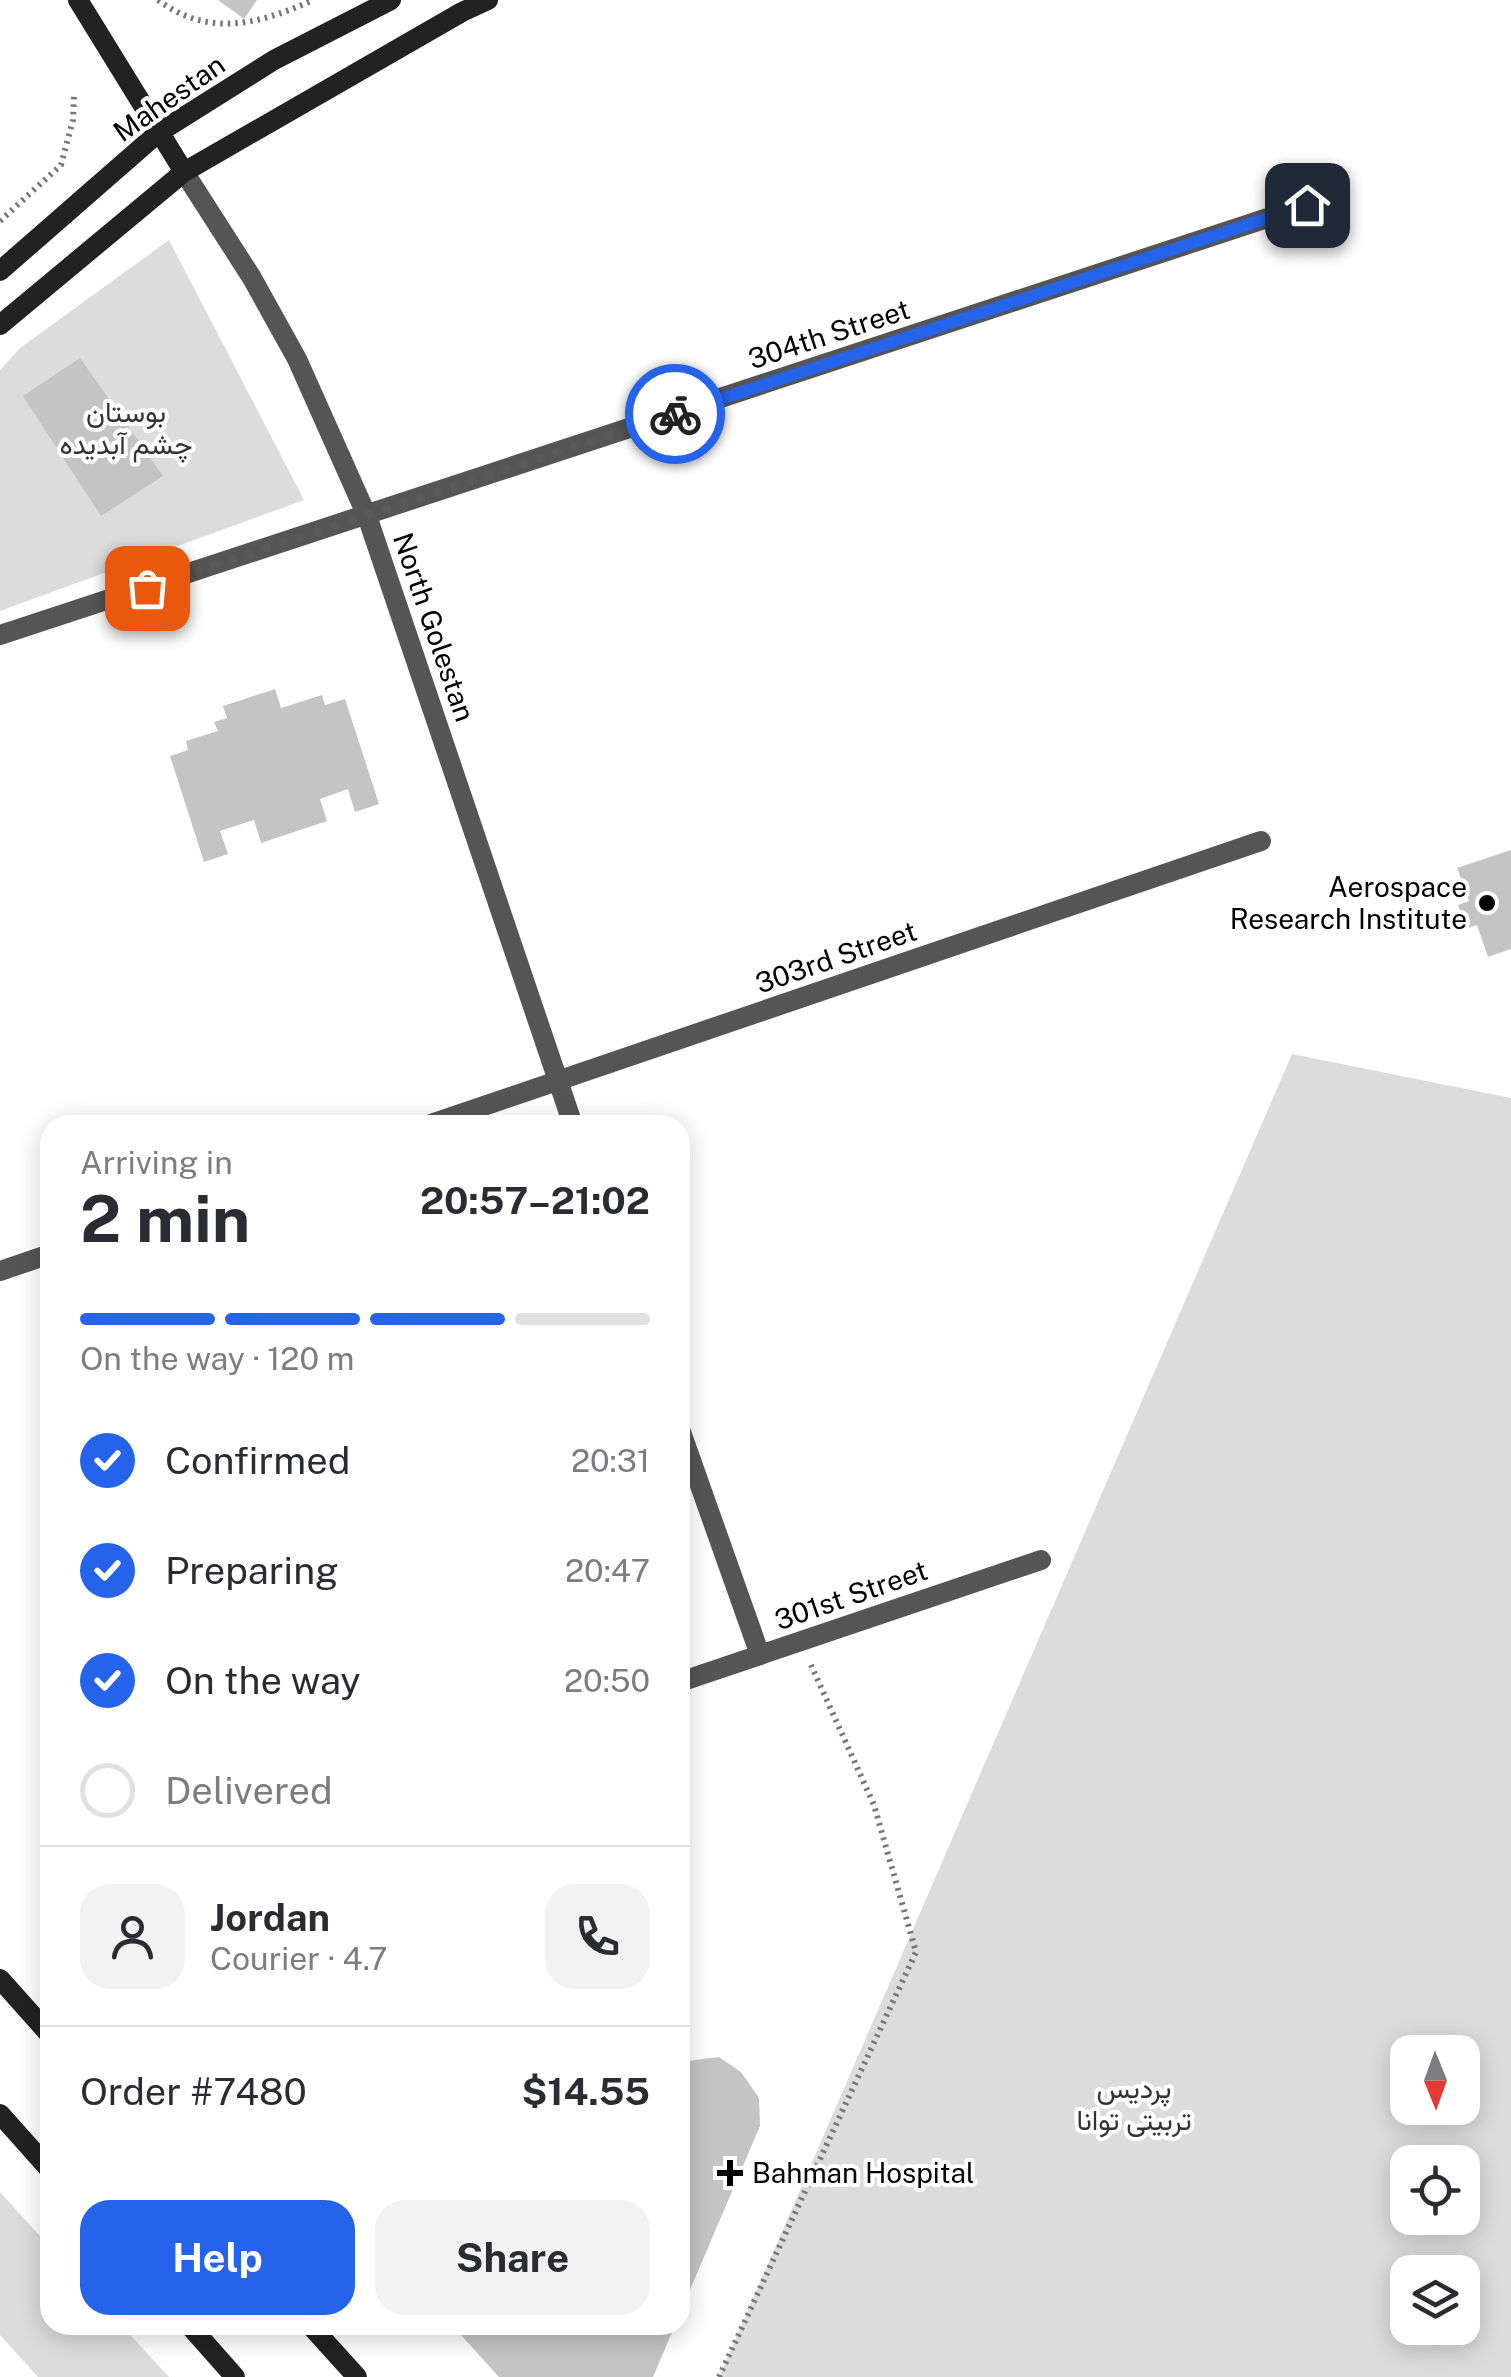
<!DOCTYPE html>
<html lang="en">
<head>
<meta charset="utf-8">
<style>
	:root { --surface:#fff; --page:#f2f2f3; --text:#2b2b33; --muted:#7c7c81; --line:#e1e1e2; --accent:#2563eb }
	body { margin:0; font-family:"Public Sans",Vazirmatn,sans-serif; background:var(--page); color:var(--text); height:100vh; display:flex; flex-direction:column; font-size:38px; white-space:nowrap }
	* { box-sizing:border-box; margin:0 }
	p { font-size:32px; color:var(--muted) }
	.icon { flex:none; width:55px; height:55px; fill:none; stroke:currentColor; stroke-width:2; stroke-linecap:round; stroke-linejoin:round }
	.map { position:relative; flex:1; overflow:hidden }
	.details { position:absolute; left:40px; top:1115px; width:650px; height:1220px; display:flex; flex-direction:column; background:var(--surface); border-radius:30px; box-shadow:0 5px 25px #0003 }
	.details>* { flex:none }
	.needle { width:65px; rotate:179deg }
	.tools { position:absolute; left:1390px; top:2035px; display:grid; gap:20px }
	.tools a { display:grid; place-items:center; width:90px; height:90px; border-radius:20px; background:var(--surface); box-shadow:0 5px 25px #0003; font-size:50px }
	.pin { position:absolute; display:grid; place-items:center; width:85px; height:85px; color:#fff; margin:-42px; border-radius:20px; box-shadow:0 5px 15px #0006 }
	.courier { position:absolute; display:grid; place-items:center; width:100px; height:100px; margin:-50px; border:8px solid #2563eb; border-radius:50%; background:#fff; color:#222; box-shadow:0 2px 12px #0007 }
	.head em { font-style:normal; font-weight:700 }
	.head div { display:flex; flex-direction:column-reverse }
	.head { display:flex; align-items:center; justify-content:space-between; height:170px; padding:0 40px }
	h1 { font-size:65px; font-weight:700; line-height:75px }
	.bar { display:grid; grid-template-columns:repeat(4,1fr); gap:15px 10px; align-content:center; height:120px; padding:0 40px }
	.bar i { height:12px; border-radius:8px; background:var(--line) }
	.bar .selected { background:var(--accent) }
	.bar p { grid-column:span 4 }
	.line { display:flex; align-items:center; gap:25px; padding:0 40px; border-top:2px solid var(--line) }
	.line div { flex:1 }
	.round { display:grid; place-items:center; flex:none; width:105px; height:105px; border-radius:30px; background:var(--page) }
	ol { padding:0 40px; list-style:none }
	li { display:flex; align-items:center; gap:30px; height:110px }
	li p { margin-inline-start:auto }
	li .icon { padding:10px; border-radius:50%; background:var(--accent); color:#fff; stroke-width:4 }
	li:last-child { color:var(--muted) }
	li i { width:55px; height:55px; border:5px solid var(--line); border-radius:50% }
	.button { display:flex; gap:20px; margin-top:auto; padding:20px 40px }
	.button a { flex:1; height:115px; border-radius:30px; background:var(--accent); color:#fff; font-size:40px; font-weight:700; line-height:115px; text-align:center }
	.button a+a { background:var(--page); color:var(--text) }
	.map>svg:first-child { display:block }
	.green { fill:#dcdcdc; fill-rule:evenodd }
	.building { fill:#c4c4c4 }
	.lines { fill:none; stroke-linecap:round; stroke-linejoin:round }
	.path { stroke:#777; stroke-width:6; stroke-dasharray:2.5 5; stroke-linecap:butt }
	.street { stroke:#555; stroke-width:20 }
	.secondary { stroke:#222; stroke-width:20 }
	.done { stroke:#595959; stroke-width:10; stroke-dasharray:0 18 }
	.route { stroke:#2563eb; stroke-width:12 }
	.poi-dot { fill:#000; stroke:#fff; stroke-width:4 }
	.labels { text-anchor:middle; stroke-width:8; stroke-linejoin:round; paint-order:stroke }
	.street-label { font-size:28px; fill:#000; stroke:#fff }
	.park-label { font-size:28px; fill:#333; stroke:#fff }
	.poi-label { font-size:28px; fill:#000; stroke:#fff; text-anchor:end }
</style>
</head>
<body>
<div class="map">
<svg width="1511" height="2377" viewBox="0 0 1511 2377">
	<rect width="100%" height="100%" fill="#fff"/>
	<g class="green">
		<polygon points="169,240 304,500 0,611 0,370 20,348"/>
		<path d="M 1292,1054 L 1511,1098 L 1511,2377 L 719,2377 ZM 1462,2052 L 1462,2108 L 1408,2108 L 1408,2052 ZM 1408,2162 L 1462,2162 L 1462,2218 L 1408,2218 ZM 1408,2272 L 1462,2272 L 1462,2328 L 1408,2328 Z"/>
		<polygon points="0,2192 50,2247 50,2325 121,2325 169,2377 38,2377 0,2335"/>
	</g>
	<g class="building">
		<polygon points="218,0 257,0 244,19"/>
		<polygon points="80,358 163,476 101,516 23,396"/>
		<polygon points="275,689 281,708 322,695 325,705 345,699 379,804 355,812 348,789 320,799 327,821 261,843 254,820 220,831 228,854 204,862 170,756 188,750 186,741 218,731 214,722 227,718 223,706"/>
		<polygon points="1511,850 1511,949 1488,957 1477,925 1466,929 1458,905 1469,901 1457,868"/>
		<polygon points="719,2057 741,2072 759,2098 760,2126 680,2313 680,2062"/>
		<polygon points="452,2325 675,2325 653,2377 499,2377"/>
	</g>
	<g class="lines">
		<g class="path">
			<path d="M 158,0 C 209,38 260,24 313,0"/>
			<polyline points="0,221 61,165 73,120 74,96"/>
			<polyline points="719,2377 916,1952 874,1805 811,1665"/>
		</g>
		<g class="street">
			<polyline points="184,172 252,278 297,359 367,516 573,1125"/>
			<polyline points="0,635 1307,205"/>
			<polyline points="428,1125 1261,841"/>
			<polyline points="0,1271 50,1254"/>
			<polyline points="680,1429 760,1655"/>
			<polyline points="680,1682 1041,1560"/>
		</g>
		<g class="secondary">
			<polyline points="78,0 184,172"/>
			<polyline points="0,271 158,133 274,60 391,0"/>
			<polyline points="0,325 184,172 462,12 488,0"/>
			<polyline points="0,1979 50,2035"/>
			<polyline points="0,2114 50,2170"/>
			<polyline points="189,2325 235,2377"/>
			<polyline points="310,2325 357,2377"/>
		</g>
	</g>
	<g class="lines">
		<polyline class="done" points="147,588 675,414"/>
		<polyline class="route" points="675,414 1307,205"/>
	</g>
	<g class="poi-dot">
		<circle cx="1487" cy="903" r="10"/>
		<path d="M725 2158h10v10h10v10h-10v10h-10v-10h-10v-10h10z"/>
	</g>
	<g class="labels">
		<g class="street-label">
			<text transform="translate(169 98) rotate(-35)" y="10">Mahestan</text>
			<text transform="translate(829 334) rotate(-18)" y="10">304th Street</text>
			<text transform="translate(434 627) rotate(71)" y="10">North Golestan</text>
			<text transform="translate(836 957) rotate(-19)" y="10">303rd Street</text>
			<text transform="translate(851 1595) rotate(-19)" y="10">301st Street</text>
		</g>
		<g class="park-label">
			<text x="126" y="422">بوستان<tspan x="126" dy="32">چشم آبدیده</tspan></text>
			<text x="1134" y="2098">پردیس<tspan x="1134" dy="32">تربیتی توانا</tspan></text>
		</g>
		<g class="poi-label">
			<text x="1467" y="897">Aerospace<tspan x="1467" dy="32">Research Institute</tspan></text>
			<text x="752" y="2183" text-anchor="start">Bahman Hospital</text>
		</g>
	</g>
</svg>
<div class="tools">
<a><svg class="needle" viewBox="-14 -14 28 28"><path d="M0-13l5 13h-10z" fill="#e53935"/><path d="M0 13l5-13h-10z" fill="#7c7c81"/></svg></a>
<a><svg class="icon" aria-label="locate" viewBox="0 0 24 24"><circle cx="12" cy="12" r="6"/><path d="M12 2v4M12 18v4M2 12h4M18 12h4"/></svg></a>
<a><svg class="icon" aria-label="layers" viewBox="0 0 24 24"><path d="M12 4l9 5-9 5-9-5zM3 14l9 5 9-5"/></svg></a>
</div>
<div class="pin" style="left:147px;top:588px;background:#ea580c"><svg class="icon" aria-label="bag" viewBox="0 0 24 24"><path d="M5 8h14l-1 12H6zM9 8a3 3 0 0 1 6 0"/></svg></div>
<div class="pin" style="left:1307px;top:205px;background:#1f2937"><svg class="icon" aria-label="home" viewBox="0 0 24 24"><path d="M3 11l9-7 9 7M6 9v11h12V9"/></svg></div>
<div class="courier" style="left:675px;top:414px"><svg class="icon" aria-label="bike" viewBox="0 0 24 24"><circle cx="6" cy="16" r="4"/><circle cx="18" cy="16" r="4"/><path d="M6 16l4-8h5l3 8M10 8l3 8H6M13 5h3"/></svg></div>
<section class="details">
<div class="head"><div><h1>2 min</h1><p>Arriving in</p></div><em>20:57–21:02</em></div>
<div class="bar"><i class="selected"></i><i class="selected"></i><i class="selected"></i><i></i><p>On the way · 120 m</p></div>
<ol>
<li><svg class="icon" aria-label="check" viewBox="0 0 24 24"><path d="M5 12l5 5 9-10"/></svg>Confirmed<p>20:31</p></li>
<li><svg class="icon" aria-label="check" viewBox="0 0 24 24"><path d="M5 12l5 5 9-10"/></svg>Preparing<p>20:47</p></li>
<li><svg class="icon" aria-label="check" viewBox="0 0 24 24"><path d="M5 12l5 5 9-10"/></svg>On the way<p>20:50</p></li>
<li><i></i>Delivered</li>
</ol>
<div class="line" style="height:180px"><a class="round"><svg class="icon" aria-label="person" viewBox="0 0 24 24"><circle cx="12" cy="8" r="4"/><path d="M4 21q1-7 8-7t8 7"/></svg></a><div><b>Jordan</b><p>Courier · 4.7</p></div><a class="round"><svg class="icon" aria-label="phone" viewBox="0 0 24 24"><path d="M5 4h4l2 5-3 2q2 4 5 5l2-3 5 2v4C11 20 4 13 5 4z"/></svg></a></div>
<div class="line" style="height:130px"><div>Order #7480</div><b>$14.55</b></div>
<div class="button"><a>Help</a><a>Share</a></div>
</section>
</div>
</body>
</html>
